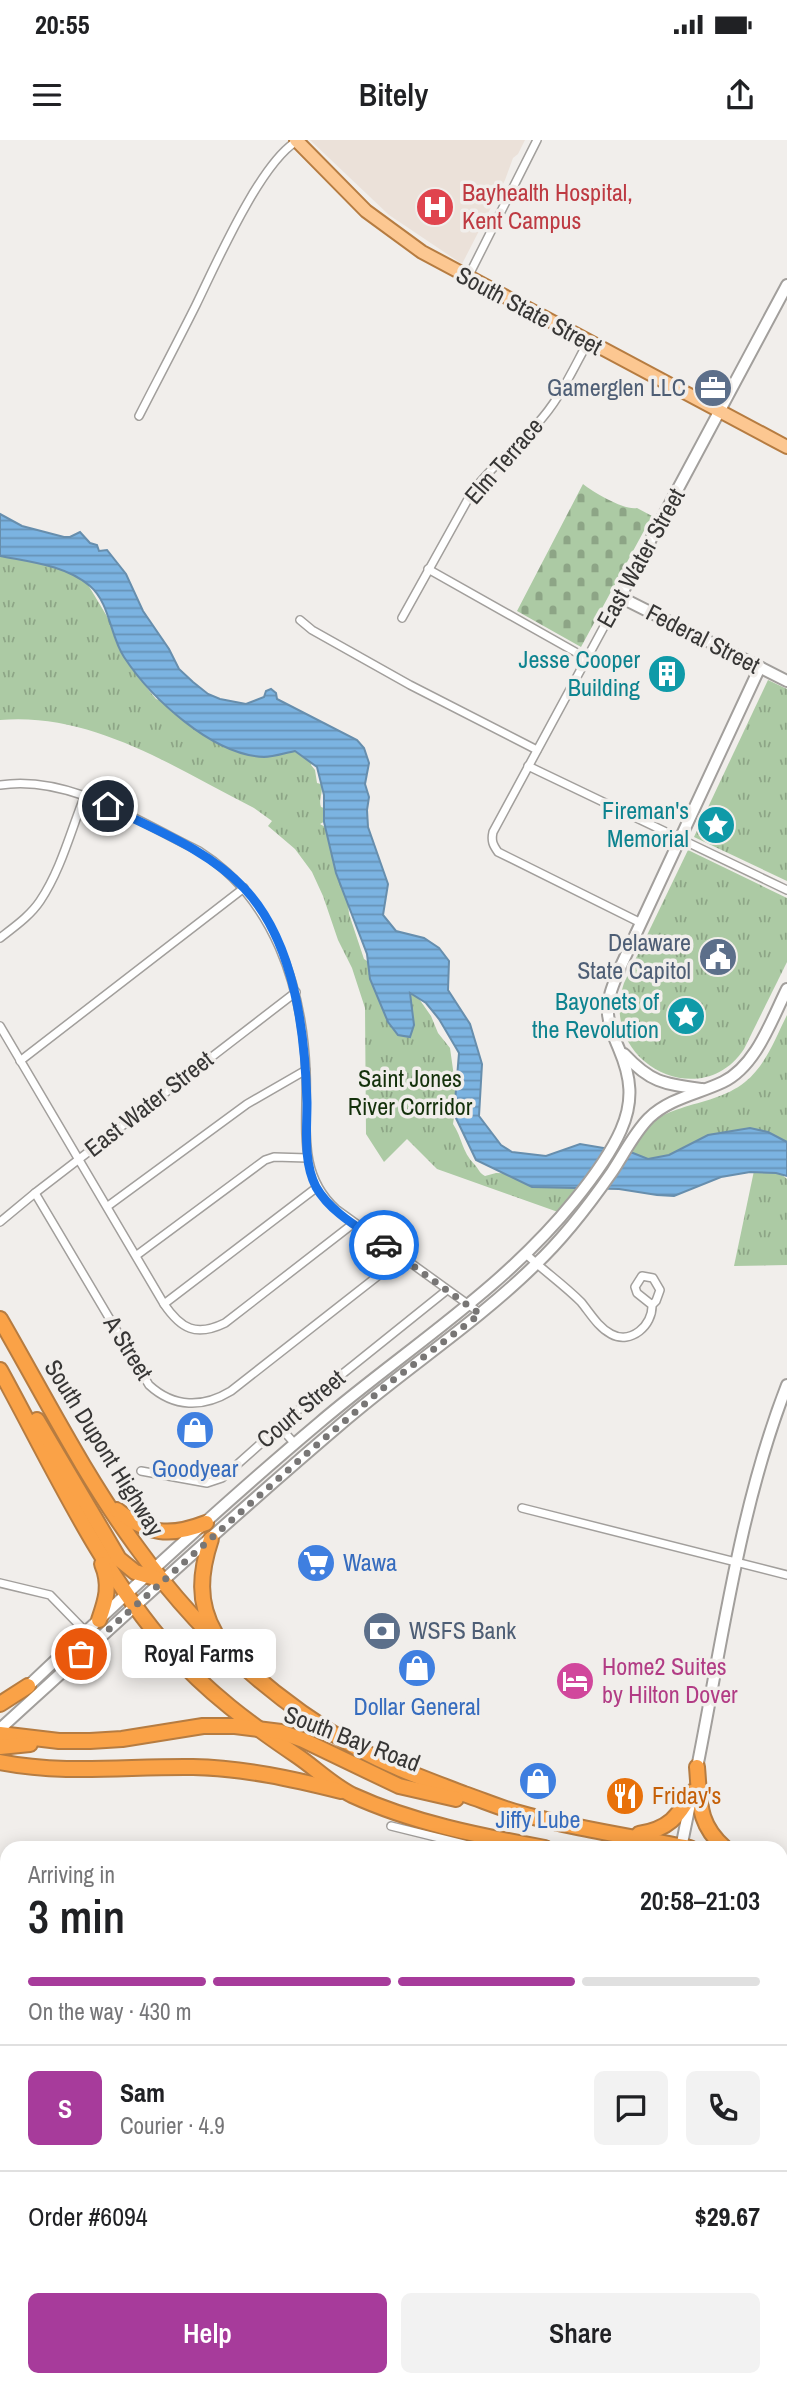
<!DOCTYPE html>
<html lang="en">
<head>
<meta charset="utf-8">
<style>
	:root { --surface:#fff; --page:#f2f2f2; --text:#202124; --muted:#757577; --line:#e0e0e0; --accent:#a73b9b }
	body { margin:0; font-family:"Archivo Narrow",sans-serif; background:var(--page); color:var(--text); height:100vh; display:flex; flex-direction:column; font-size:26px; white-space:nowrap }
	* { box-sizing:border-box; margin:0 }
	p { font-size:23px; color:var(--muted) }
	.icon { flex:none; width:38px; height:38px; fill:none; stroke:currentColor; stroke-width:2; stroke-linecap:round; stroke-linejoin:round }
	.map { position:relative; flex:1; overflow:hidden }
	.side { position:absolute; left:0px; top:1701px; width:788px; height:546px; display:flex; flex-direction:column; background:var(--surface); border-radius:21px 21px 0 0; box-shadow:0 4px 18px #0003 }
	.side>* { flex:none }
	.pin { position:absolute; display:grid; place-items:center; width:60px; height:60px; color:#fff; margin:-30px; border:4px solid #fff; border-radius:50%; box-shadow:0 2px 7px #0007 }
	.courier { position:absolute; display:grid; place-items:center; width:70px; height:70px; margin:-35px; border:5px solid #1a73e8; border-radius:50%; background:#fff; color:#222; box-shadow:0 2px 9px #0007 }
	.bubble { position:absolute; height:49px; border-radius:10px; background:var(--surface); box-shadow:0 4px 18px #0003; font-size:23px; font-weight:600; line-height:49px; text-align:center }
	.head em { font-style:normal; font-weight:600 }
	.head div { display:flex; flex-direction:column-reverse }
	.head { display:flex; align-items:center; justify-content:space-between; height:119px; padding:0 28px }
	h1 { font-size:46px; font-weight:600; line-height:52px }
	.bar { display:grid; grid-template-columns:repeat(4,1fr); gap:10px 7px; align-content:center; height:84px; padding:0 28px }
	.bar i { height:9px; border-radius:5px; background:var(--line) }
	.bar .on { background:var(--accent) }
	.bar p { grid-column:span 4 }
	.line { display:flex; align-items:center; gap:18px; padding:0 28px; border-top:2px solid var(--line) }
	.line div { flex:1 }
	.round { display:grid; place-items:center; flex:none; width:74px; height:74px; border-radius:10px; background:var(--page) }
	.cta { display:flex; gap:14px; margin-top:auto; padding:14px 28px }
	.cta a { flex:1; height:80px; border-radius:10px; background:var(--accent); color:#fff; font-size:28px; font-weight:600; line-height:80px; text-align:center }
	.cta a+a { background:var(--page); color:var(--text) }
	.status { display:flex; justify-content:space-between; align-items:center; height:49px; padding:0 35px; background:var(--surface); direction:ltr }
	.status svg { height:19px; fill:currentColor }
	header { display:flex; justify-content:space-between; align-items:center; height:91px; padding:0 28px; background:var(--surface); font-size:32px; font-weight:600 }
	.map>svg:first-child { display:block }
	.built { fill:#ebe1d9 }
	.grass { fill:url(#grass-tufts) }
	.cemetery { fill:url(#cemetery-stones) }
	.water { fill:url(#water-rules); stroke:#678ead; stroke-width:2 }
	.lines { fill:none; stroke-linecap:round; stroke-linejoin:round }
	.street-casing { stroke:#a29f9c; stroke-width:10 }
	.secondary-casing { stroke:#a29f9c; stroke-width:14 }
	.primary-casing { stroke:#b67c41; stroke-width:16 }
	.highway-casing { stroke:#b67c41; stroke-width:18 }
	.street { stroke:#fff; stroke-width:7 }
	.secondary { stroke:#fff; stroke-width:10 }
	.primary { stroke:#fcc791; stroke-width:12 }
	.highway { stroke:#faa247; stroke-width:14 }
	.done { stroke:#787675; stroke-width:7; stroke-dasharray:0 12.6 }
	.route { stroke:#1a73e8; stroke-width:9 }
	.labels { text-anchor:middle; stroke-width:7; stroke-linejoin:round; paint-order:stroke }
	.health-label { font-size:24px; fill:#be3a42; stroke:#f1eeeb; text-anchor:start }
	.street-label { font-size:24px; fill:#373635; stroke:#f1eeeb }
	.service-label { font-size:24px; fill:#4e5e75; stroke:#f1eeeb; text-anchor:end }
	.culture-label { font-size:24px; fill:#0d838f; stroke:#f1eeeb; text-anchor:end }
	.park-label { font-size:24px; fill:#14310b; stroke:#f1eeeb }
	.shop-label { font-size:24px; fill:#366cbe; stroke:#f1eeeb }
	.hotel-label { font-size:24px; fill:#b23c85; stroke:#f1eeeb; text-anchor:start }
	.food-label { font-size:24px; fill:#c56008; stroke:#f1eeeb; text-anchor:start }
</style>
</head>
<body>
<div class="status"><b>20:55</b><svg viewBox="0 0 49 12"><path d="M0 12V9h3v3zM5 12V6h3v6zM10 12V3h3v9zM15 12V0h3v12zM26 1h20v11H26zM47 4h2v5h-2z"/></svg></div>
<header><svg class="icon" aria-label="menu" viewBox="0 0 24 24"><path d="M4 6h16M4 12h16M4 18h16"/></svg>Bitely<svg class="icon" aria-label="share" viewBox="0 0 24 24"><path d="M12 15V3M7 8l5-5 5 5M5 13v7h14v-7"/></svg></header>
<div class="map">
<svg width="787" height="2247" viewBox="0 0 787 2247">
	<defs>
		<pattern id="grass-tufts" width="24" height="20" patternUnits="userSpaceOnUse" patternTransform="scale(1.75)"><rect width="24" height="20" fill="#accaa4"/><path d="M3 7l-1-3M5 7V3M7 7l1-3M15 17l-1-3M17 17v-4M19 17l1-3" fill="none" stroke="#8da586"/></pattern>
		<pattern id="cemetery-stones" width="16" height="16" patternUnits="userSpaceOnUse" patternTransform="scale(1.75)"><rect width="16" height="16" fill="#accaa4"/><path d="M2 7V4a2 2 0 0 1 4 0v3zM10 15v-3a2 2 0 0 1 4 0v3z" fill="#8da586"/></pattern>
		<pattern id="water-rules" width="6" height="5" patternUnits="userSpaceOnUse" patternTransform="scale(1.75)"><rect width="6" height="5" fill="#7bb3e1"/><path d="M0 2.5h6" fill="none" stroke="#6692b7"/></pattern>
	</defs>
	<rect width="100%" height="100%" fill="#f1eeeb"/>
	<polygon class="built" points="310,0 525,0 518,14 513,18 505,40 462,124 389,75"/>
	<g class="grass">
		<path d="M 0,405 L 81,433 L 145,540 L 147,548 L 156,559 L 315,618 L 311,625 L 315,630 L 317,643 L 321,644 C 324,652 318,659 321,667 L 324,668 L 327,680 L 320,684 L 332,691 L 327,695 L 333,719 L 345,731 L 349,774 L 364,819 L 415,853 L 431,876 L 438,893 L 450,908 L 457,958 L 453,984 C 462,997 462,1012 474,1024 C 479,1029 479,1033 485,1036 L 496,1033 L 555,1035 L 579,1045 L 558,1072 L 437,1029 L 407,999 L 384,1022 L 366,994 L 365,868 L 352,828 L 338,800 L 323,756 L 312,732 L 295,709 L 268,686 L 272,681 L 254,668 C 175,628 93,572 0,580 Z"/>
		<polygon points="768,540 787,549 787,741 694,697"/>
		<path d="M 688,710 L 787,758 L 787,822 L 744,909 C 701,975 597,922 624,843 Z"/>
		<path d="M 787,875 L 787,1002 L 768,992 L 708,995 L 669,1015 L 648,1019 L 630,1013 C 650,958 708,972 745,942 C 766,925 775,899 787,875 Z"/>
		<polygon points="755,1026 779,1032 787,1039 787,1125 734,1126"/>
	</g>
	<path class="cemetery" d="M 583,344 C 593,352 625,371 637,368 L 652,376 L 581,507 L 517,471 Z"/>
	<path class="water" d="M 0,374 L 22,386 L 64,397 L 70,397 L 80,392 L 90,403 L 97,405 L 99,411 L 107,410 L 126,434 L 143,471 L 169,509 L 179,529 L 193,542 L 208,554 L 220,559 L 246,564 L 264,557 L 266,551 L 271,549 L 276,553 L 277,559 L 357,600 L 364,608 L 369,623 L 365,644 L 369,657 L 367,670 L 368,687 L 388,744 L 383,775 L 396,791 L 424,798 L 439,808 L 449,821 L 448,850 L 470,884 L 482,924 L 479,976 L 501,1005 L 512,1012 L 546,1016 L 580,1004 L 633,1013 L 648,1019 L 669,1015 L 708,995 L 750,988 L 768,992 L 787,1002 L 787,1036 L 776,1033 L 750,1032 L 721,1037 L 674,1056 L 657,1055 L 619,1049 L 532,1047 L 476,1020 L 454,974 L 459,913 L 439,879 L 426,863 L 410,853 L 414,885 L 410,897 L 398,895 L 388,882 L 370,839 L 367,814 L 336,733 L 324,682 L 324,655 L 317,627 L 295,611 C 285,613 273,617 264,617 C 212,615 151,558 124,517 C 110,496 110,463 90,446 C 65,425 30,422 0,416 Z"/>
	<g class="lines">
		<defs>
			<g id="street">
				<polyline points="468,137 537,0"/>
				<path d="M 139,276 C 158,239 177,203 196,165 C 216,124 260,23 297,1"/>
				<polyline points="428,429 586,518"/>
				<path d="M 620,457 L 493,692 C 491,701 493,705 498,712 L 641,783"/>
				<path d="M 402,478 L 472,352 C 491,327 515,308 536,285 C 559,261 572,231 588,202"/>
				<polyline points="300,480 312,490 410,545 537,610"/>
				<polyline points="528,626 787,750"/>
				<path d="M 0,645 C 69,634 139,682 199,711 C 274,758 303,848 306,933 C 308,983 296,1033 336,1069 L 480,1173"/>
				<path d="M 0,798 C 14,787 30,776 40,761 C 61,730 71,690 85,655"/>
				<path d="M 0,886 L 164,1164 C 181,1189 196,1197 225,1183 L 354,1083"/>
				<polyline points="20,921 244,748"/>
				<path d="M 35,1053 L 149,1245 C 174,1268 203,1268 231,1251 L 402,1117"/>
				<polyline points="108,1066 247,964 306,930"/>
				<polyline points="0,1082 35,1053 296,852"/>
				<polyline points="137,1115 265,1020 274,1017 308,1018"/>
				<path d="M 527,1115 C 544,1131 564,1145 581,1162 C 590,1173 598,1187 611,1194 C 631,1205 653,1185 652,1165 L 656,1161 L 660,1150 L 653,1138 L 642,1136 L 635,1147 L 637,1153 L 652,1165"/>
				<polyline points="164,1164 316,1048"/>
				<polyline points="279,1286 295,1304"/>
				<polyline points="141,1331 207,1343 222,1338 305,1264 447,1150"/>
				<polyline points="522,1368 787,1435"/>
				<polyline points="0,1443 50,1455 86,1492"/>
				<polyline points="391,1686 480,1708"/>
				<polyline points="0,1942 7,1949"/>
				<polyline points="780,1959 787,1960"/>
				<polyline points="0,2089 7,2083"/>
				<polyline points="0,2237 7,2231"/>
				<polyline points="77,2240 79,2247"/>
				<polyline points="588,2247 588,2240"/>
				<polyline points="724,2247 725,2240"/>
			</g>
			<g id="secondary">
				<polyline points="787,145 620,457 787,541"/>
				<path d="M 624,914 C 651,943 664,944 702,949"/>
				<path d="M 24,1550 C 120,1459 218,1368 319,1283 C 405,1210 503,1149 574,1061 C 592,1039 610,1015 621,990 C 634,961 631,937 619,909 C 614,897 609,887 608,874 C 607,857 614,843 620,828 L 760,527"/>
				<path d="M 0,1589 C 115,1484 229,1379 348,1278 C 409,1226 478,1181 535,1125 C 564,1098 589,1065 612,1032 C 624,1014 634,993 649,978 C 670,958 698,954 723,942 C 756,926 771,881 787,849"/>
				<path d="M 696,1633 C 722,1504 739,1368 787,1245"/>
				<polyline points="681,1708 691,1659"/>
			</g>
			<polyline id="primary" points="296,0 366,71 422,112 787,307"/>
			<g id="highway">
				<path d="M 0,1179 C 44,1255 84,1335 136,1406 C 195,1488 269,1558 357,1608 C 391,1627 428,1640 464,1654 C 482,1660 500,1668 519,1673 C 575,1689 634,1697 690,1708"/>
				<path d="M 0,1230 C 50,1321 101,1433 170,1510 C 207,1552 250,1584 296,1615 C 314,1627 332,1645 352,1655 C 413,1683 480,1696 545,1708"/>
				<polyline points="37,1280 119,1419 135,1432 162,1440"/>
				<path d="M 117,1370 C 148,1395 170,1397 206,1383"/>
				<path d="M 211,1399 C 200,1432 197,1462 215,1493"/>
				<path d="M 99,1480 C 106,1460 111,1445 102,1424"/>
				<polyline points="0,1564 28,1546"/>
				<polyline points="0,1594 59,1601 90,1601 122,1599 203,1586 235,1586 281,1592 303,1600 399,1646 456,1659"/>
				<polyline points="0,1607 30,1604"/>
				<path d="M 0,1622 C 66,1635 127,1626 193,1627 C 244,1628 293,1639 341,1651"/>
				<path d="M 697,1627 C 700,1661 697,1684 725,1708"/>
				<path d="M 639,1694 C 669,1689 678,1677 692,1652"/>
				<polyline points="780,1725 787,1727"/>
				<polyline points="780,1751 787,1752"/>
			</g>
		</defs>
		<use href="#street" class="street-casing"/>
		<use href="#secondary" class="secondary-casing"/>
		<use href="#primary" class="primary-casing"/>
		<use href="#highway" class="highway-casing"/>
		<use href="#street" class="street"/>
		<use href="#secondary" class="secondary"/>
		<use href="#primary" class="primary"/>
		<use href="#highway" class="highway"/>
	</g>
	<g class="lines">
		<polyline class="done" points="81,1514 305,1315 388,1244 480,1174 384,1105"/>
		<path class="route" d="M 108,666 C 155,690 207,709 244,748 C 295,802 305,892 307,963 C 307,989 303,1022 316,1047 C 330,1072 361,1089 384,1105"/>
	</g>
	<defs>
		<symbol id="hospital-disc" viewBox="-11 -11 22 22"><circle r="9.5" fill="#e0444e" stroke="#f1eeeb"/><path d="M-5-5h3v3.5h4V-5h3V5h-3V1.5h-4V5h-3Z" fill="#fff"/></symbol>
		<symbol id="office-disc" viewBox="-11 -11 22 22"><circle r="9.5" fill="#5c6f8a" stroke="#f1eeeb"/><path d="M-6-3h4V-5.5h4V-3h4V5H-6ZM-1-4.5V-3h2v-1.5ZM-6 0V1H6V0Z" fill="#fff"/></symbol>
		<symbol id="building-disc" viewBox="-11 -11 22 22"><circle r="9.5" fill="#0f9aa8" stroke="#f1eeeb"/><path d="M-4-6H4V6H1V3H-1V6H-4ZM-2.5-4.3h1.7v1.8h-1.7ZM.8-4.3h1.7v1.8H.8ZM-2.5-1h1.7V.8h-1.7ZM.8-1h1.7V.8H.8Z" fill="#fff"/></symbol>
		<symbol id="sight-disc" viewBox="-11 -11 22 22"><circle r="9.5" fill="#0f9aa8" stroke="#f1eeeb"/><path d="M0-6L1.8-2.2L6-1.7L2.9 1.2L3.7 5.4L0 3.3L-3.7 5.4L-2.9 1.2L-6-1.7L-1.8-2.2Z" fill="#fff"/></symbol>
		<symbol id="civic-disc" viewBox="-11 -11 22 22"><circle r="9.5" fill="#5c6f8a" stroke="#f1eeeb"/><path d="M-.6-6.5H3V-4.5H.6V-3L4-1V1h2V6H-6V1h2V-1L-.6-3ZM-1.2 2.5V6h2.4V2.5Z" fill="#fff"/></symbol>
		<symbol id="shop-disc" viewBox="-11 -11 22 22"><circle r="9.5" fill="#3f7fe0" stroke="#f1eeeb"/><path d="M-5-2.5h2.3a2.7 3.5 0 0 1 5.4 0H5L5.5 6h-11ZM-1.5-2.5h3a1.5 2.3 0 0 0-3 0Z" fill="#fff"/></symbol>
		<symbol id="supermarket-disc" viewBox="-11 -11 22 22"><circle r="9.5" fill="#3f7fe0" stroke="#f1eeeb"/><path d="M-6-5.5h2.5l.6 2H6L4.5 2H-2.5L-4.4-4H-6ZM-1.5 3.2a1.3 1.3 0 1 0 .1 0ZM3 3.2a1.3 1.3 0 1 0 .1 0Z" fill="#fff"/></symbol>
		<symbol id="bank-disc" viewBox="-11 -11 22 22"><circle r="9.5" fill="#5c6f8a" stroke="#f1eeeb"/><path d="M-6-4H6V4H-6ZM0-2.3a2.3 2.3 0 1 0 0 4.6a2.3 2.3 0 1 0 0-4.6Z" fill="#fff"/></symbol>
		<symbol id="hotel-disc" viewBox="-11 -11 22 22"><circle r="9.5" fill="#d1479c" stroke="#f1eeeb"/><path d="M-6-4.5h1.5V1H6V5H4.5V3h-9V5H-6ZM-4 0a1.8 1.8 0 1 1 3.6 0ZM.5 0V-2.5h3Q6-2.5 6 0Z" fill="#fff"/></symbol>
		<symbol id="restaurant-disc" viewBox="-11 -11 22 22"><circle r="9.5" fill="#e8710a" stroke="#f1eeeb"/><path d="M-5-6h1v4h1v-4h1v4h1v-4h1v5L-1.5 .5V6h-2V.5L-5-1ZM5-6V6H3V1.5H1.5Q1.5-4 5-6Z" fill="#fff"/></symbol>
	</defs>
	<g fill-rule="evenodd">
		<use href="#hospital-disc" x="413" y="45" width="44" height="44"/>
		<use href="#office-disc" x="691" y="226" width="44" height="44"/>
		<use href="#building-disc" x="645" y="512" width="44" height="44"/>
		<use href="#sight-disc" x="694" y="663" width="44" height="44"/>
		<use href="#civic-disc" x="696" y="795" width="44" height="44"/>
		<use href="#sight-disc" x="664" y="854" width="44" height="44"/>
		<use href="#shop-disc" x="173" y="1268" width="44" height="44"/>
		<use href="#supermarket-disc" x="294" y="1401" width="44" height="44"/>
		<use href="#bank-disc" x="360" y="1469" width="44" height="44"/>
		<use href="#shop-disc" x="395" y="1506" width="44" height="44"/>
		<use href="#hotel-disc" x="553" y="1519" width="44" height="44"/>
		<use href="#shop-disc" x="516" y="1619" width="44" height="44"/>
		<use href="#restaurant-disc" x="603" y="1634" width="44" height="44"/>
	</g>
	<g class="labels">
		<g class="health-label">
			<text x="462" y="61">Bayhealth Hospital,<tspan x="462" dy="28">Kent Campus</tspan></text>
		</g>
		<g class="street-label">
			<text transform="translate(529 171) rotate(28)" y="8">South State Street</text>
			<text transform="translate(504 321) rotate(-49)" y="8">Elm Terrace</text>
			<text transform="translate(641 418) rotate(-61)" y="8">East Water Street</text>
			<text transform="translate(703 499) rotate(27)" y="8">Federal Street</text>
			<text transform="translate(149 964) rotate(-38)" y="8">East Water Street</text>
			<text transform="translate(128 1208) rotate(58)" y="8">A Street</text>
			<text transform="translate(301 1269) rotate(-40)" y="8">Court Street</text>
			<text transform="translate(104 1308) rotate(58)" y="8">South Dupont Highway</text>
			<text transform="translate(352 1599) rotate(21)" y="8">South Bay Road</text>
		</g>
		<g class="service-label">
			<text x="686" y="256">Gamerglen LLC</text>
			<text x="691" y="811">Delaware<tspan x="691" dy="28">State Capitol</tspan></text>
			<text x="409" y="1499" text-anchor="start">WSFS Bank</text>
		</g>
		<g class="culture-label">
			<text x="640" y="528">Jesse Cooper<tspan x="640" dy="28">Building</tspan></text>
			<text x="689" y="679">Fireman's<tspan x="689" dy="28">Memorial</tspan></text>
			<text x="659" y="870">Bayonets of<tspan x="659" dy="28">the Revolution</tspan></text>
		</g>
		<g class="park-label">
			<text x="410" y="947">Saint Jones<tspan x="410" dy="28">River Corridor</tspan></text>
		</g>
		<g class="shop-label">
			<text x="195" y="1337">Goodyear</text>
			<text x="343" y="1431" text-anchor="start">Wawa</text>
			<text x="417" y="1575">Dollar General</text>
			<text x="538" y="1688">Jiffy Lube</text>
		</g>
		<g class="hotel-label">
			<text x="602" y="1535">Home2 Suites<tspan x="602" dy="28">by Hilton Dover</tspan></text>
		</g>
		<g class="food-label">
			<text x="652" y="1664">Friday's</text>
		</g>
	</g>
</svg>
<div class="pin" style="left:81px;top:1514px;background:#ea580c"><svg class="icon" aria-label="bag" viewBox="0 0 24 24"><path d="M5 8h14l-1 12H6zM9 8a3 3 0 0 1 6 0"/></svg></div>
<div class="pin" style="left:108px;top:666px;background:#1f2937"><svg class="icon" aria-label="home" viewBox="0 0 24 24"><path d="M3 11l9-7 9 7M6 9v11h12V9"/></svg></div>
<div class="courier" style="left:384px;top:1105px"><svg class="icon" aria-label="car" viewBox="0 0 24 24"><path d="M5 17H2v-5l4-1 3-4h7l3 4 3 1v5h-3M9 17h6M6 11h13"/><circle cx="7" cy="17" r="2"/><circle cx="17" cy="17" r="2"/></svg></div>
<div class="bubble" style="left:122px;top:1489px;width:154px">Royal Farms</div>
<section class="side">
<div class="head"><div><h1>3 min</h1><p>Arriving in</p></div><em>20:58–21:03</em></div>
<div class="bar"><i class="on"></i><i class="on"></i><i class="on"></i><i></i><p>On the way · 430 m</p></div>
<div class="line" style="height:126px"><b class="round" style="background:var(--accent);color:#fff">S</b><div><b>Sam</b><p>Courier · 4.9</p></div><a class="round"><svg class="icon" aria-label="chat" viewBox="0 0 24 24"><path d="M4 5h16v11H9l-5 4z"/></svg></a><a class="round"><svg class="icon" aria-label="phone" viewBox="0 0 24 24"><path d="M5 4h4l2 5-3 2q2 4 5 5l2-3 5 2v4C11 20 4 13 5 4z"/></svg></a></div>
<div class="line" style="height:91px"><div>Order #6094</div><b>$29.67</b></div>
<div class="cta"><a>Help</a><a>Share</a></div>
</section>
</div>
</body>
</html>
